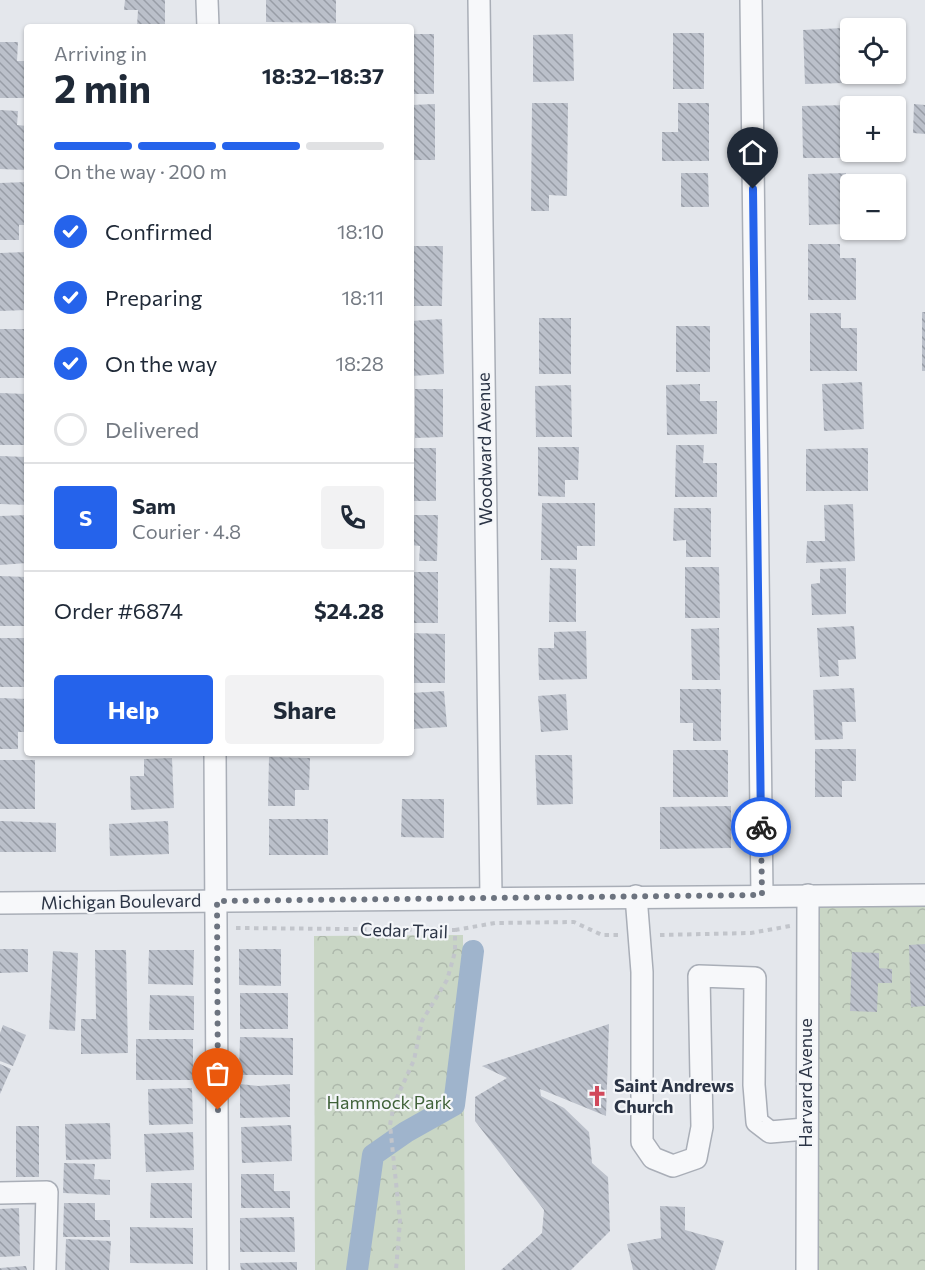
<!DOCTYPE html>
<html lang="en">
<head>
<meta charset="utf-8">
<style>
	:root { --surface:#fff; --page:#f2f2f3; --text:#1f2937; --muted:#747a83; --line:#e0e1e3; --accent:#2563eb }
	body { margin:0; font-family:Commissioner,sans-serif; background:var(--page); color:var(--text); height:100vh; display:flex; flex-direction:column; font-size:22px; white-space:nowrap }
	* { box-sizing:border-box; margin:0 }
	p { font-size:20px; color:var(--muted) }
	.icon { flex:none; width:33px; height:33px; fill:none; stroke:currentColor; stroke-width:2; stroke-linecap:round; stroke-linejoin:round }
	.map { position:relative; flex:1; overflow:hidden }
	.sheet { position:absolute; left:24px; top:24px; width:390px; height:732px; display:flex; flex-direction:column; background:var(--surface); border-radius:6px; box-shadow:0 2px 4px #0004 }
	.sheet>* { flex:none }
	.fabs { position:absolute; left:840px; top:18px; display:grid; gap:12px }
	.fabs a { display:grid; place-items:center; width:66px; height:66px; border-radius:6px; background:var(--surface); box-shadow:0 2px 4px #0004; font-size:30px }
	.pin { position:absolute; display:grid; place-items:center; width:51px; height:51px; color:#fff; margin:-62px -26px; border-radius:50% 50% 50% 0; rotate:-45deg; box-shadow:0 0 6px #0007 }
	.pin .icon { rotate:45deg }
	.courier { position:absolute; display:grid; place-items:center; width:60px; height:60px; margin:-30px; border:4px solid #2563eb; border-radius:50%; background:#fff; color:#222; box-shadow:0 2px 8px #0007 }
	.head em { font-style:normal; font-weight:700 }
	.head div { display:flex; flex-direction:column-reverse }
	.head { display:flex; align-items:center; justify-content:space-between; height:102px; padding:0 30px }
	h1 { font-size:39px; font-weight:700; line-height:45px }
	.bar { display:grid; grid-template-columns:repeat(4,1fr); gap:9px 6px; align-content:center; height:72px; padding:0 30px }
	.bar i { height:8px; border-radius:4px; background:var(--line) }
	.bar .on { background:var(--accent) }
	.bar p { grid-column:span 4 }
	.line { display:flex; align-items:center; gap:15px; padding:0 30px; border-top:2px solid var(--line) }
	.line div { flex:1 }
	.round { display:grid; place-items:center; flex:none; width:63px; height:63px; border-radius:6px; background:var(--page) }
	ol { padding:0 30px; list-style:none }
	li { display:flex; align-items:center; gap:18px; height:66px }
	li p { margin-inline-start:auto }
	li .icon { padding:6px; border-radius:50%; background:var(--accent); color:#fff; stroke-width:4 }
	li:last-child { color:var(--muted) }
	li i { width:33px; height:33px; border:3px solid var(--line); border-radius:50% }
	.primary-button { display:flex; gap:12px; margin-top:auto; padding:12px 30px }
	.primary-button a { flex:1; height:69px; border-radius:6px; background:var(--accent); color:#fff; font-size:24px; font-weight:700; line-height:69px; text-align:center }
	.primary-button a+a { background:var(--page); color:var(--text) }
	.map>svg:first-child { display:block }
	.park { fill:url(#park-crowns) }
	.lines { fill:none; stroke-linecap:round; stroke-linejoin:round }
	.canal { stroke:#9fb4cc; stroke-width:22 }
	.building { fill:url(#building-back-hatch) }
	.minor-casing { stroke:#a9aeb7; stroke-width:24 }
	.path { stroke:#c2c5cb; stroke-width:4; stroke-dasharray:4.5 4.5; stroke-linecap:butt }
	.minor { stroke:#f7f8fa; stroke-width:21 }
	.done { stroke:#6c737f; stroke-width:6; stroke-dasharray:0 10.8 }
	.route { stroke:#2563eb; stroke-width:8 }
	.labels { text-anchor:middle; stroke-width:4.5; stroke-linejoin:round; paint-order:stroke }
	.street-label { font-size:18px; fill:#2b3445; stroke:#f4f6f9 }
	.poi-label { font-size:18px; font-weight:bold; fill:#2b3445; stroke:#f4f6f9; text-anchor:start }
	.park-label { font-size:18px; fill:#3f6138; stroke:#f4f6f9 }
</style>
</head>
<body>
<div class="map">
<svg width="925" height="1270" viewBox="0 0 925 1270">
	<defs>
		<pattern id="park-crowns" width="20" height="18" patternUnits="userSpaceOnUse" patternTransform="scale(1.5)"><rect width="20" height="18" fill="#c9d6c5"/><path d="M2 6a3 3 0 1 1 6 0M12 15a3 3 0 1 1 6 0" fill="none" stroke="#adb8ab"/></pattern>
		<pattern id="building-back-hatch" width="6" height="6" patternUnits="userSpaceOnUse" patternTransform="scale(1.5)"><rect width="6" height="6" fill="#bbc0ca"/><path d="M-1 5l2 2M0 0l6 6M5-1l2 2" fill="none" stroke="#989da6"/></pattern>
	</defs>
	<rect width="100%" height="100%" fill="#e4e7ec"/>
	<g class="park">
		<polygon points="808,895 925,896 925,1270 804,1270"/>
		<polygon points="463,935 465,1270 315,1270 314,936"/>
	</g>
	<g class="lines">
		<polyline class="canal" points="357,1270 373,1155 406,1132 454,1105 473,951"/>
	</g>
	<g class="building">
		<polygon points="125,0 165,0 165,26 137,26 138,10 124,10"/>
		<polygon points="266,0 336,0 336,23 266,22"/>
		<polygon points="843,28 845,83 805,84 803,30"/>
		<rect x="673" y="33" width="31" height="56"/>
		<rect x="411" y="34" width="23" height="60"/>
		<polygon points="573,34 574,81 533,82 533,35"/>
		<polygon points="0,42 18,42 17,61 27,61 27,98 0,98"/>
		<polygon points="532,103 568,103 567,196 549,195 549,211 531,211"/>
		<polygon points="678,103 709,103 709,161 662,161 662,132 678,132"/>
		<polygon points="435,104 435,160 411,160 411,105"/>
		<polygon points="914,104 925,105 925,134 913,133"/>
		<polygon points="850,105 850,152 853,152 853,158 803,158 802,106"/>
		<polygon points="0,110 18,111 17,125 27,126 27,170 0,169"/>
		<polygon points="681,173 708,173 709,207 681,207"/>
		<polygon points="846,173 847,224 809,225 808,174"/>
		<polygon points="27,182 27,225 19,225 19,240 0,240 0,183"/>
		<polygon points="808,244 840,244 840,258 856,258 856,300 808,300"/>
		<polygon points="411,246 443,246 442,306 411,306"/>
		<polygon points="27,252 27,310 0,311 0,253"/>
		<rect x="922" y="312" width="3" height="59"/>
		<polygon points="810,313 841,313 841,328 857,328 857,371 810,371"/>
		<rect x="539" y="318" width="32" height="56"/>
		<polygon points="442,319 444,374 411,376 411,321"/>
		<rect x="676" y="326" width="34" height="46"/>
		<rect x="0" y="329" width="27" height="49"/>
		<polygon points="862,382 864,429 824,431 822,384"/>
		<polygon points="700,384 700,401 717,401 717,434 667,435 666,385"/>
		<polygon points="571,385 572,437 536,437 535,386"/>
		<polygon points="415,389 443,389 443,437 415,438"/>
		<polygon points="0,393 27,394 27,445 0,445"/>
		<polygon points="676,445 704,445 703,463 717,463 717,497 675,497"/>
		<polygon points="538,447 579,447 578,480 565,480 565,497 538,496"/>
		<rect x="411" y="448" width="25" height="53"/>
		<polygon points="868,448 868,491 806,491 806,449"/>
		<polygon points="0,456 27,457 27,505 0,504"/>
		<polygon points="542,503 595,503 595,546 577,546 577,560 541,560"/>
		<polygon points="853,504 855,561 806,563 807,541 825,541 824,505"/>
		<polygon points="674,508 711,508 711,557 686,557 686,540 673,541"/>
		<polygon points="27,515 27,563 0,565 0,516"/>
		<polygon points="411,515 438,515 437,561 419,561 420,546 411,545"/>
		<polygon points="685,567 719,567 720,618 685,618"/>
		<polygon points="550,568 576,569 576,622 549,622"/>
		<polygon points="846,568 846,614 812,615 811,584 820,583 820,569"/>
		<rect x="411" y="572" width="27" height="51"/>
		<polygon points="0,576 27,577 27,626 0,626"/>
		<polygon points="854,626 856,659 838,660 839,676 820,677 817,628"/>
		<polygon points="719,628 720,680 692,680 691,629"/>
		<polygon points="586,631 587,679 539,680 538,648 554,648 554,632"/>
		<polygon points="411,633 445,634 445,683 411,683"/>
		<rect x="0" y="638" width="27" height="49"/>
		<polygon points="854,688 856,722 842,722 843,739 815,740 813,690"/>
		<polygon points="680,689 721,689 721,741 693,741 693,723 680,723"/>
		<polygon points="444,691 447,727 411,729 411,693"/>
		<polygon points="566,694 568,730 541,732 538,696"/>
		<polygon points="0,698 27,699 27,732 18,732 18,749 0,749"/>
		<polygon points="815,749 856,749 856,781 842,781 842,797 815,797"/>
		<rect x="673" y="750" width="55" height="47"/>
		<polygon points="535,755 572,755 573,804 537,805"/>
		<polygon points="269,757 310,758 309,790 295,790 295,806 268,806"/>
		<polygon points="172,758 174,808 131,810 130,776 144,776 144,759"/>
		<rect x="0" y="760" width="35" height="49"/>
		<polygon points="402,799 444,799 444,838 401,837"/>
		<polygon points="731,806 731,848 660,849 660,807"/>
		<rect x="269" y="819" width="59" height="36"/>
		<polygon points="0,821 56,823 56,852 0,852"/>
		<polygon points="168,821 169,854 110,856 109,824"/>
		<polygon points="925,944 925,1006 911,1007 909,945"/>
		<polygon points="0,949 28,949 28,972 0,973"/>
		<polygon points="239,949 281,949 281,986 239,985"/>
		<polygon points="95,950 126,950 128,1053 81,1054 81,1019 96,1019"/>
		<polygon points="149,950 194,950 193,985 148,984"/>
		<polygon points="53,951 78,953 75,1031 49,1029"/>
		<polygon points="852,952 879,953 879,968 892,969 892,983 878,983 877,1012 850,1011"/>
		<rect x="240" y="993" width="48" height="36"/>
		<polygon points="150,995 194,996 194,1030 149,1030"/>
		<polygon points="609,1024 606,1116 540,1089 541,1096 564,1108 589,1132 592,1163 608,1177 610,1231 571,1270 501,1270 542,1233 544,1210 475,1121 475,1097 507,1078 482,1066"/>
		<polygon points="3,1025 26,1035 13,1066 0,1061 0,1033"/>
		<polygon points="240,1037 293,1038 293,1075 239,1075"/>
		<rect x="136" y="1039" width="57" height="41"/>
		<polygon points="0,1064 11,1069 0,1094"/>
		<polygon points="240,1084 258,1086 290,1084 290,1117 240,1118"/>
		<polygon points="192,1088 193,1124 149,1125 148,1089"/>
		<polygon points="110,1123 111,1159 66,1160 65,1124"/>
		<polygon points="291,1125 292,1161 242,1163 241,1127"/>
		<rect x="16" y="1126" width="23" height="51"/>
		<polygon points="193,1132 194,1170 146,1172 144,1134"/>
		<polygon points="64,1163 95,1164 94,1179 110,1180 110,1195 63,1193"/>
		<polygon points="241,1174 274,1174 274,1191 290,1191 290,1208 241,1208"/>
		<polygon points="151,1183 192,1183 192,1218 150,1218"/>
		<polygon points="64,1203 95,1203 95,1220 110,1220 110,1237 63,1237"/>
		<polygon points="660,1206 685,1207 685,1230 724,1241 715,1270 633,1270 627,1244 661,1238"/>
		<polygon points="19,1208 20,1256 0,1257 0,1209"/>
		<polygon points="294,1217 295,1252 240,1252 240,1218"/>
		<polygon points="130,1227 193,1228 193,1264 130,1263"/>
		<polygon points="66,1239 111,1241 109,1270 65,1270"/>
		<polygon points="297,1262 297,1270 241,1270 240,1263"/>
		<polygon points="26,1266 27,1270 0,1270 0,1268"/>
	</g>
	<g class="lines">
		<defs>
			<g id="minor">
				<polyline points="207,0 208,27"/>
				<polyline points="479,0 491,897"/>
				<polyline points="751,0 762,895"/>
				<polyline points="215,753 218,1270"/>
				<polyline points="636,896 642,972 642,1142 653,1158 673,1166 696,1158 702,1127 699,976 755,978 754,1085 757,1122 770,1132 805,1129"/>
				<polyline points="0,903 925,895"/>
				<polyline points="0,1193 47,1192 45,1270"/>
				<polyline points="807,1270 808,895"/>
			</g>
		</defs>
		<use href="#minor" class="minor-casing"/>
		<g class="path">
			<polyline points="236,928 455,930 455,952 447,980 422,1021 414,1060 394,1104 390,1125 400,1221 396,1270"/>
			<polyline points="455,930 495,923 574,922 602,935 619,935"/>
			<polyline points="660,935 751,933 790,926"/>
		</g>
		<use href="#minor" class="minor"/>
	</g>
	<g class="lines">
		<polyline class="done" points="218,1110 217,901 762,895 761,827"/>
		<polyline class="route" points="753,189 761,827"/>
	</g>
	<defs>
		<symbol id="church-bare" viewBox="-9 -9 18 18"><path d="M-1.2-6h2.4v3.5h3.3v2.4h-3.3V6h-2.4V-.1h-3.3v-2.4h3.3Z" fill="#d1495b" stroke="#f4f6f9" stroke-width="2.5" paint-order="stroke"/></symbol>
	</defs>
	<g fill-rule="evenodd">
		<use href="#church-bare" x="582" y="1081" width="30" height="30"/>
	</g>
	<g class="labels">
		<g class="street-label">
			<text transform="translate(485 449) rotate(-91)" y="6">Woodward Avenue</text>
			<text transform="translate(121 902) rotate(-1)" y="6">Michigan Boulevard</text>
			<text transform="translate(404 931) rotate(2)" y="6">Cedar Trail</text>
			<text transform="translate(806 1083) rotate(-90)" y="6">Harvard Avenue</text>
		</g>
		<g class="poi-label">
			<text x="614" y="1092">Saint Andrews<tspan x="614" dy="21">Church</tspan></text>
		</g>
		<g class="park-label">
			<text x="389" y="1109">Hammock Park</text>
		</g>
	</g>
</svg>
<div class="fabs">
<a><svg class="icon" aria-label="locate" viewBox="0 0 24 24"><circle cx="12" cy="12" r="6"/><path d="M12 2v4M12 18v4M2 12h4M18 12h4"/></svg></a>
<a>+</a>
<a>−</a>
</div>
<div class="pin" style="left:218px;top:1110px;background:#ea580c"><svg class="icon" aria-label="bag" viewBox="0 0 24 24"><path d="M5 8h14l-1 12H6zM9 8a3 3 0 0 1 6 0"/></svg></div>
<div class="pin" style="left:753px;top:189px;background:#1f2937"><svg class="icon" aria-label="home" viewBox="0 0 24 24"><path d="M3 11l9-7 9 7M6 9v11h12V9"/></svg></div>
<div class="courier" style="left:761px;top:827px"><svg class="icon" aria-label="bike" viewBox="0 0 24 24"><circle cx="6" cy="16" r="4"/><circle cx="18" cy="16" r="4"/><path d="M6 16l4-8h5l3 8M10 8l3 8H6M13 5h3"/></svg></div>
<section class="sheet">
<div class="head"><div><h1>2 min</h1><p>Arriving in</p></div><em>18:32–18:37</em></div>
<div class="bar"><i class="on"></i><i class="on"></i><i class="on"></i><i></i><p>On the way · 200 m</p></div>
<ol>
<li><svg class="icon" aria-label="check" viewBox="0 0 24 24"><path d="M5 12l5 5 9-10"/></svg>Confirmed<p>18:10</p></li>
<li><svg class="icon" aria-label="check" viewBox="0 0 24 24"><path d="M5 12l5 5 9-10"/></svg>Preparing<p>18:11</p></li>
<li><svg class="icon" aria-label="check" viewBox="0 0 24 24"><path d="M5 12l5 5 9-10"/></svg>On the way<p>18:28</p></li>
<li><i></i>Delivered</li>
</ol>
<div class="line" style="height:108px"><b class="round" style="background:var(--accent);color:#fff">S</b><div><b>Sam</b><p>Courier · 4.8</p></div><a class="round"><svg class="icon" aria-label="phone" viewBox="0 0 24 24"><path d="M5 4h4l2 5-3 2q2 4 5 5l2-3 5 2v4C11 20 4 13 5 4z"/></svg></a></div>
<div class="line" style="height:78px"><div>Order #6874</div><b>$24.28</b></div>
<div class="primary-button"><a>Help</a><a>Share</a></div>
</section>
</div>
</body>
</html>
